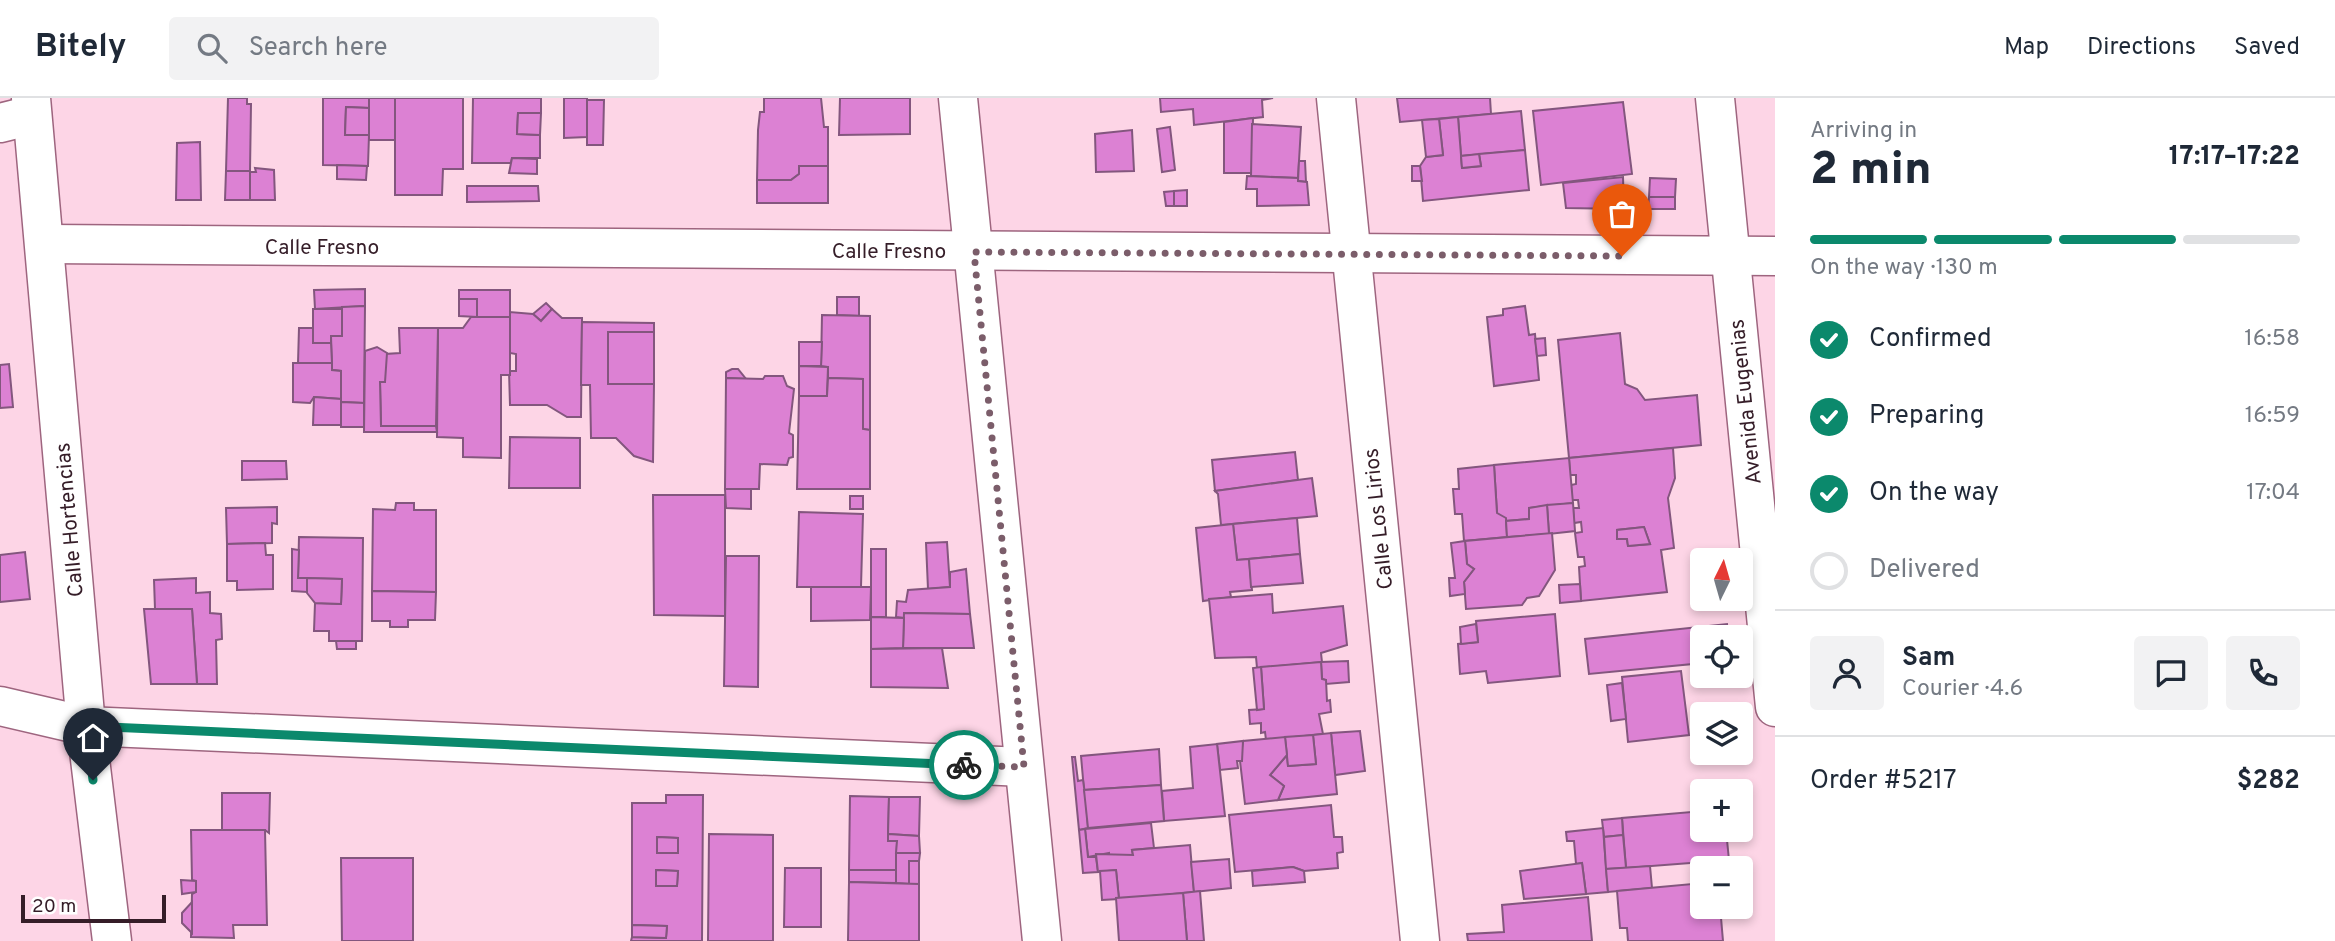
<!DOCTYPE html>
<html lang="en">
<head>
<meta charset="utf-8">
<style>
	:root { --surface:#fff; --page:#f2f2f3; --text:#1f2937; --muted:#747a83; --line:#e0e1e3; --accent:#0b896c }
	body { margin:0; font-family:Overpass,sans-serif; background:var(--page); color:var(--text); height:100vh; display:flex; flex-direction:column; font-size:26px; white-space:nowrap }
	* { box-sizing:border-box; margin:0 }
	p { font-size:23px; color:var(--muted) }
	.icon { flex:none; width:38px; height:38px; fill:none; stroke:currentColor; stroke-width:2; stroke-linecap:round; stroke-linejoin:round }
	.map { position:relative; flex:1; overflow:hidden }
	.panel { display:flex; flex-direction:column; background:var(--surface); width:560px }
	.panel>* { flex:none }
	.needle { width:46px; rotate:5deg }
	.buttons { position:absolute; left:1690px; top:450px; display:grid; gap:14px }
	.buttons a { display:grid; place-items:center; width:63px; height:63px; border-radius:7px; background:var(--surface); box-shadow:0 4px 10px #0003; font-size:35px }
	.scale { position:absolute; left:21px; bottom:18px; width:145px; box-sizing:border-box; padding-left:7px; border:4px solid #351d28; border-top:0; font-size:19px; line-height:24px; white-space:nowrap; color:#351d28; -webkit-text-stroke:5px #fff; paint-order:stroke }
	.pin { position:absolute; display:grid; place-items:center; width:60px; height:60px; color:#fff; margin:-72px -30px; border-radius:50% 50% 50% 0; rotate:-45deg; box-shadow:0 0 7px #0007 }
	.pin .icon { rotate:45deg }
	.courier { position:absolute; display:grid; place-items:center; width:70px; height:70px; margin:-35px; border:5px solid #0b896c; border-radius:50%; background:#fff; color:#222; box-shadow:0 2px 9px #0007 }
	.headline em { font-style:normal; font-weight:800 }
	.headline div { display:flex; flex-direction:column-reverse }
	.headline { display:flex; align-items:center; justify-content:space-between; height:119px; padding:0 35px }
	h1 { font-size:46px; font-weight:800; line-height:52px }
	.bar { display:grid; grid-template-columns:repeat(4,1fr); gap:10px 7px; align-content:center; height:84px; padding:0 35px }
	.bar i { height:9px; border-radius:5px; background:var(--line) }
	.bar .on { background:var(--accent) }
	.bar p { grid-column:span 4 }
	.line { display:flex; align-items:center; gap:18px; padding:0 35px; border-top:2px solid var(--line) }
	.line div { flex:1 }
	.round { display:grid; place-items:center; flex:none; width:74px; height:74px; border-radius:7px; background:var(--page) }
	ol { padding:0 35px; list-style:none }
	li { display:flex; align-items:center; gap:21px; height:77px }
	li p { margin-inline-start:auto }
	li .icon { padding:7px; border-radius:50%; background:var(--accent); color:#fff; stroke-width:4 }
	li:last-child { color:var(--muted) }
	li i { width:38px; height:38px; border:4px solid var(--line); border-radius:50% }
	header { display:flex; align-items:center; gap:42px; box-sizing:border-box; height:98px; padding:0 35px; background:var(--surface); border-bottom:2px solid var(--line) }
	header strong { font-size:33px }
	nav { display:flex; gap:38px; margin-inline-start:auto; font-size:24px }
	.search { width:490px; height:63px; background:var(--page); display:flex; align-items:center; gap:18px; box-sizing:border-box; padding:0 24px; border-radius:7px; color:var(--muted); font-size:26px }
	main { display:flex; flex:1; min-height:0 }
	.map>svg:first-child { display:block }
	.building { fill:#dc81d3; stroke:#83567e; stroke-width:2; fill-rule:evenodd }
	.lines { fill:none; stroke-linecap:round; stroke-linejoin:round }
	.street-casing { stroke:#9e657f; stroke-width:41 }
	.secondary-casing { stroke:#9e657f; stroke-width:41 }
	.street { stroke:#fff; stroke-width:38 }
	.secondary { stroke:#fff; stroke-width:38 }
	.done { stroke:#7b5d6a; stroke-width:7; stroke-dasharray:0 12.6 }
	.route { stroke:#0b896c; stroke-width:9 }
	.labels { text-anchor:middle; stroke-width:6; stroke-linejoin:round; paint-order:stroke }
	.street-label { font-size:21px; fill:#351d28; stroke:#fff }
</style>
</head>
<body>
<header>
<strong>Bitely</strong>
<div class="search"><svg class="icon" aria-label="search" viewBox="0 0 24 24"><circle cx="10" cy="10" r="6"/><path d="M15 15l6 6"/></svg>Search here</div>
<nav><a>Map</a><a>Directions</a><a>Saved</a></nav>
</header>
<main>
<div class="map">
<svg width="1775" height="843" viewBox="0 0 1775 843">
	<rect width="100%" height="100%" fill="#fdd5e6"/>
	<g class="building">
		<polygon points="228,0 247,0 247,6 251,6 250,73 226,73"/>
		<polygon points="323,0 369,0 369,10 346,9 345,37 369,37 368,68 323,67"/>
		<rect x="369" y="0" width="26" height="42"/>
		<polygon points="395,0 463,0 463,71 443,71 442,97 395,97"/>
		<polygon points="473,0 541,0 541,15 518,15 517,36 540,37 540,60 512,60 511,65 472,65"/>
		<polygon points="564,0 587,0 587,39 564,40"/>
		<polygon points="764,0 821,0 824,29 828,29 828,68 799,68 799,76 791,82 757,82 758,32 760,14 764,14"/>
		<polygon points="840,0 910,0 910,36 839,37"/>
		<polygon points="1160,0 1273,0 1262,2 1263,19 1194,27 1193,11 1161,14"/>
		<polygon points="1397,0 1490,0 1491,16 1400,24"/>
		<polygon points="587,2 604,2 603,47 587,47"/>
		<polygon points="1623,4 1632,76 1541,87 1533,13"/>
		<polygon points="346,9 369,10 369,37 345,37"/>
		<polygon points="1521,13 1525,52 1461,58 1458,19"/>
		<polygon points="518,15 541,15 540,37 517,36"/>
		<polygon points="1458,19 1462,70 1481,68 1479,56 1525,52 1529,92 1423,103 1420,68 1426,59 1443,57 1439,21"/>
		<polygon points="1253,20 1252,75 1224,75 1224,24"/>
		<polygon points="1439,21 1443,57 1426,59 1422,22"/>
		<polygon points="1252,26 1301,29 1298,80 1251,78"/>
		<polygon points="1170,29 1175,72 1162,74 1157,31"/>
		<polygon points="1132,32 1134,73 1096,74 1095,36"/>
		<polygon points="200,44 201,102 176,102 177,45"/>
		<polygon points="1479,56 1481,68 1462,70 1461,58"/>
		<polygon points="512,60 537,61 537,76 509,75"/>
		<polygon points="1299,63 1305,63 1306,84 1298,83"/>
		<polygon points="337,67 367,68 366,82 337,81"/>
		<polygon points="799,68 828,68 828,105 757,105 757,82 791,82 799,76"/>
		<polygon points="1412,68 1420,68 1422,83 1412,83"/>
		<polygon points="255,70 274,72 275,102 250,102 250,74 256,74"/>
		<polygon points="226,73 250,73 250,102 225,102"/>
		<polygon points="1247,78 1298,80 1298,83 1307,84 1309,107 1257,108 1257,91 1246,91"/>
		<polygon points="1623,79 1624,111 1566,110 1563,85"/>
		<polygon points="1650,80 1676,81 1675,99 1649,99"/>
		<polygon points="467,88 538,88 539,103 467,104"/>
		<polygon points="1187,92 1187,108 1174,108 1174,93"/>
		<polygon points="1174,93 1174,108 1166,108 1164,94"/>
		<polygon points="1649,99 1675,99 1675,111 1648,111"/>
		<polygon points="365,191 365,208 315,211 314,192"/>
		<polygon points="459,192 510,192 510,219 477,219 477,201 459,201"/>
		<polygon points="837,199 859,199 859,218 837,217"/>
		<polygon points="459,201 477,201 477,219 459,218"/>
		<polygon points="546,205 552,211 541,223 533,216"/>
		<polygon points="365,208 364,305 341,304 341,273 332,272 331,238 342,238 342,209"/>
		<polygon points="1525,208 1529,237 1535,236 1539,282 1494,288 1487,219 1503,217 1503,211"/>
		<polygon points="313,211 342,211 342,238 331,238 331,245 313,245"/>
		<polygon points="552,211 562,220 582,220 581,319 567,319 547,307 510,307 509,273 516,273 516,256 510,255 510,214 533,216 541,223"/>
		<polygon points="822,217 870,218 870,332 863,331 863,281 828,280 828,269 821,268"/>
		<polygon points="471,219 510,219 510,277 501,277 501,360 463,359 463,340 437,339 438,230 463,230"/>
		<polygon points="582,224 654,225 654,234 608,234 608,286 654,286 653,364 634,358 616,340 591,340 590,287 581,287"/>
		<polygon points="299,230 313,230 313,245 331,245 332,265 298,265"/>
		<polygon points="399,230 438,230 436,328 381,328 380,284 385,284 385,256 400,255"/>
		<rect x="608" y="234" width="46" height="52"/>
		<polygon points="1620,235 1625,286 1637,291 1645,302 1697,297 1701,347 1569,360 1558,242"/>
		<polygon points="1545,240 1546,257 1537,258 1535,241"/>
		<polygon points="799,244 822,244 821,268 799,268"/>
		<polygon points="377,249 387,255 385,284 380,284 381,328 436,328 437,334 364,334 365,253"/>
		<polygon points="293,265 332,265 332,272 341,273 341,301 314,299 310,305 293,304"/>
		<polygon points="9,266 13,309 0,310 0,267"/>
		<polygon points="799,268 828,269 827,298 799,298"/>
		<polygon points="732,271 738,271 746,281 726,280 726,274"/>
		<polygon points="765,278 783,278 787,288 794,291 789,335 793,337 793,359 789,360 787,367 760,366 759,391 725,391 726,280 763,281"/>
		<polygon points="828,280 863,281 863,331 870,332 870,391 797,391 799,298 827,298"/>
		<polygon points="314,299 341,301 341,327 313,327"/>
		<polygon points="341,304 364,305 364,329 341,329"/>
		<polygon points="510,339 580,340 580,390 509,390"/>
		<path d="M 1673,350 L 1675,380 L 1668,400 L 1674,450 L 1661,452 L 1667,494 L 1581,503 L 1579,469 L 1585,468 L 1584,459 L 1578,459 L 1575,435 L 1582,434 L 1581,424 L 1574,425 L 1573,410 L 1579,410 L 1578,402 L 1572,402 L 1571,387 L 1576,386 L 1576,377 L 1570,377 L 1569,360 ZM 1644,429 L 1650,446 L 1628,448 L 1627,441 L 1617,441 L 1617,432 Z"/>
		<polygon points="1295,354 1298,382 1215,393 1212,362"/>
		<polygon points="1569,360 1573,405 1529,410 1529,421 1506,423 1497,415 1494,367"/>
		<polygon points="242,363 286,363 287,381 242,382"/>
		<polygon points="1494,367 1497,415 1506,420 1507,439 1464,443 1462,416 1455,416 1453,391 1459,391 1458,371"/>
		<polygon points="1312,380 1317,418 1221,427 1218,396 1215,393"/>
		<polygon points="725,391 751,391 751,411 726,410"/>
		<polygon points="653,397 725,397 725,518 654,517"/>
		<rect x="850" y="398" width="13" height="13"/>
		<polygon points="396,405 414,405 414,412 436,412 436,494 372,493 373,411 395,412"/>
		<polygon points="1573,405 1575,433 1549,436 1547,407"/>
		<polygon points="1547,407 1549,436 1507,439 1506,423 1529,421 1529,410"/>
		<polygon points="277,409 277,426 272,425 272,445 227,446 226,410"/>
		<polygon points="799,414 863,416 861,489 797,489"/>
		<polygon points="1297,420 1300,456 1237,462 1233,426"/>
		<polygon points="1233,426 1237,462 1249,461 1252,492 1230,494 1231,499 1203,503 1196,430"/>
		<polygon points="1644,429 1650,446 1628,448 1627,441 1617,441 1617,432"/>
		<polygon points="1552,435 1555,472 1539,498 1527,500 1522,507 1466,511 1464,484 1474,471 1467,466 1465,443"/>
		<polygon points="299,439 363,440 362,543 329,543 329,533 314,533 315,505 341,506 342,481 298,480"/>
		<polygon points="1465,443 1467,466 1474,471 1464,484 1465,496 1450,498 1449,480 1455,480 1451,445"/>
		<polygon points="947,444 950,489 928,491 926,445"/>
		<polygon points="265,445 266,457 273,457 273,491 237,492 237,483 227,483 227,446"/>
		<polygon points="292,451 299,452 298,480 307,480 307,494 292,493"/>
		<rect x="871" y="451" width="15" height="68"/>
		<polygon points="25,454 30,501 0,504 0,457"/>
		<polygon points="1300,456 1303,485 1251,489 1249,461"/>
		<polygon points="726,458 759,458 758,589 724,588"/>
		<polygon points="966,471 970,516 904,515 904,520 896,519 897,503 906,504 908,492 950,489 950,474"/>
		<polygon points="196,480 196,495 210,494 210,515 221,516 222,541 216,542 217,586 197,586 192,511 155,511 154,482"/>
		<polygon points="307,480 342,481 341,506 315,505 307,495"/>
		<polygon points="1580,486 1581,503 1560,505 1559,487"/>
		<polygon points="811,489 871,489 870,522 811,523"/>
		<polygon points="372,493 436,494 435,522 408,522 408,529 390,529 390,523 372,523"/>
		<polygon points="1272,496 1273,515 1343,508 1347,547 1321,555 1322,564 1257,570 1256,559 1215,560 1209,501"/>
		<polygon points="144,511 192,511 197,586 151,586"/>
		<polygon points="904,515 970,516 974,550 903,550"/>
		<polygon points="1555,516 1560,578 1488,585 1486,573 1460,576 1458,546 1478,544 1476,523"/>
		<polygon points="871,519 904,520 903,550 871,551"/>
		<polygon points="1476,526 1478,544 1461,546 1460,529"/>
		<polygon points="1727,526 1728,539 1703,539 1703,565 1589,576 1585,541"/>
		<polygon points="336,543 356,543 356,551 337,551"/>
		<polygon points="942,550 948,590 871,589 871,551"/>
		<polygon points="1348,563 1349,584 1326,586 1326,582 1322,581 1321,564"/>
		<polygon points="1321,564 1322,581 1326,582 1327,603 1330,602 1331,614 1319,616 1323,636 1266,642 1265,634 1261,635 1261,625 1250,626 1249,612 1264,611 1261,569"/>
		<polygon points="1261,569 1264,611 1257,612 1253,570"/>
		<polygon points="1681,573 1689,637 1628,644 1622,579"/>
		<polygon points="1622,585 1626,621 1611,623 1607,587"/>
		<polygon points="1360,633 1365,673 1335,677 1331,635"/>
		<polygon points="1331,635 1337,696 1278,702 1284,688 1270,677 1287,657 1288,668 1316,666 1313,637"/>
		<polygon points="1313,637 1316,666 1288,668 1285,639"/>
		<polygon points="1285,639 1287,657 1270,677 1284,688 1278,702 1245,706 1240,663 1243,643"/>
		<polygon points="1243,643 1242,663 1237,663 1238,670 1220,672 1217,646"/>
		<polygon points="1217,646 1225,718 1164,723 1162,693 1193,690 1190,649"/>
		<polygon points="1159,651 1161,687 1084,692 1081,658"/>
		<polygon points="1072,659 1075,659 1078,683 1083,682 1086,703 1088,730 1079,732"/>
		<polygon points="1161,687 1164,723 1088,730 1084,692"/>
		<polygon points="222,695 270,695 269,735 265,732 222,733"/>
		<path d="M 666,697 L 703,697 L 702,843 L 631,843 L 632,839 L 666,840 L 667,828 L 632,827 L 632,705 L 666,705 ZM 657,739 L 678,740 L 678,755 L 657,755 ZM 656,772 L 678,773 L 677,788 L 656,788 Z"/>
		<polygon points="850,698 889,699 888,743 897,743 896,772 849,772"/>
		<polygon points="889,699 920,699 919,738 888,736"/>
		<polygon points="1331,707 1334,739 1342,739 1343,754 1337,755 1338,770 1304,773 1293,769 1235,774 1229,717"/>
		<polygon points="1703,713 1703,732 1726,732 1729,762 1626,770 1622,720"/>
		<polygon points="1622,720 1623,737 1604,739 1602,722"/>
		<polygon points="1151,725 1154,750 1132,752 1133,757 1109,759 1109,755 1088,759 1085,731"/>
		<polygon points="1603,730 1608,794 1586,796 1582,765 1576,766 1574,743 1567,743 1566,734"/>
		<polygon points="1085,731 1088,759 1096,759 1098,774 1083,775 1079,732"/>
		<polygon points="191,732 265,732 267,827 233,827 234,840 191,839 192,796 196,794 196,783 192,782"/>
		<polygon points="709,736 773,737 773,843 708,843"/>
		<polygon points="888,736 919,738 920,755 896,755 897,743 888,743"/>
		<polygon points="1623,737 1626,770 1606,771 1604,739"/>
		<polygon points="657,739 678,740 678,755 657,755"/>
		<polygon points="1190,747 1194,794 1119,801 1116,772 1098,774 1096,756 1133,757 1132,752"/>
		<polygon points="896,755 920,755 919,763 909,763 909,786 896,785"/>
		<polygon points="341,760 413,760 413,843 342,843"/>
		<polygon points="1229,761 1231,790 1194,794 1191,764"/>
		<rect x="909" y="763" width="10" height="23"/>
		<polygon points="1582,765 1586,796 1524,801 1520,773"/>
		<polygon points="1650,768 1652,790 1608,794 1606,771"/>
		<polygon points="1293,769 1304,773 1305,784 1253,788 1252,773"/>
		<polygon points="785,770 821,770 821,829 784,829"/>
		<polygon points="656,772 678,773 677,788 656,788"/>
		<polygon points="849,772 896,772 896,785 849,784"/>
		<polygon points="1116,772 1119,801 1102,802 1100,773"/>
		<polygon points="181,782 196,783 196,794 182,796"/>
		<polygon points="849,784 919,786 919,843 848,843"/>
		<polygon points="1703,785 1703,808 1720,808 1723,843 1628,843 1627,830 1620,830 1617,793"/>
		<polygon points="1200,793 1204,843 1187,843 1183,795"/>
		<polygon points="1183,795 1187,843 1119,843 1116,800"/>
		<polygon points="1588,799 1592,843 1468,843 1467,836 1504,834 1502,807"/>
		<polygon points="192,804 192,835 182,825 182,815"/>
		<polygon points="632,827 667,828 666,840 632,839"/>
	</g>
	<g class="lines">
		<defs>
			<g id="street">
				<polyline points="958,0 1042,843"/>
				<polyline points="1336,0 1420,843"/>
				<polyline points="1715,0 1775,609"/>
				<polyline points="46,146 1775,158"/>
				<polyline points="0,608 86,628 1024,669"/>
			</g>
			<g id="secondary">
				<polyline points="31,0 86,628 112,843"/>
				<polyline points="0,25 32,17"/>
			</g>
		</defs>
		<use href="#street" class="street-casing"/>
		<use href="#secondary" class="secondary-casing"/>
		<use href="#street" class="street"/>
		<use href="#secondary" class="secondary"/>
	</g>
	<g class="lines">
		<polyline class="done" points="964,667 1024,669 974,154 1622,158"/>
		<polyline class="route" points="93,682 86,628 964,667"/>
	</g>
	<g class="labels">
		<g class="street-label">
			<text x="322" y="156">Calle Fresno</text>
			<text x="889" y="160">Calle Fresno</text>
			<text transform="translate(1745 304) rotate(-96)" y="7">Avenida Eugenias</text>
			<text transform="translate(1378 421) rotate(-96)" y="7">Calle Los Lirios</text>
			<text transform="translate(69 422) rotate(-95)" y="7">Calle Hortencias</text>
		</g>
	</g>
</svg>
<div class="buttons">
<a><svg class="needle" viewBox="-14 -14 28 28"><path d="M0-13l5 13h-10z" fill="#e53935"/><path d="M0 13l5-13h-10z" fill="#747a83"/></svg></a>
<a><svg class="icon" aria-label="locate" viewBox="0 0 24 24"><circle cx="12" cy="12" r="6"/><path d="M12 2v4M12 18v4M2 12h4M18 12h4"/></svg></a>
<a><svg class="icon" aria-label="layers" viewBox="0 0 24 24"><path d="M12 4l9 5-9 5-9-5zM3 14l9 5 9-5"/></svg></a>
<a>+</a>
<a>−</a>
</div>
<div class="scale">20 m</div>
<div class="pin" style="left:1622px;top:158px;background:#ea580c"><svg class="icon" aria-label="bag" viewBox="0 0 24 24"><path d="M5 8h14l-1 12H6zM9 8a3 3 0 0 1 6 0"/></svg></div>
<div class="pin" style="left:93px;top:682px;background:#1f2937"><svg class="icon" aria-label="home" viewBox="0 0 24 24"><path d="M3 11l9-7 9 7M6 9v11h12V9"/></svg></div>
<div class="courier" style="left:964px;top:667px"><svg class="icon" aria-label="bike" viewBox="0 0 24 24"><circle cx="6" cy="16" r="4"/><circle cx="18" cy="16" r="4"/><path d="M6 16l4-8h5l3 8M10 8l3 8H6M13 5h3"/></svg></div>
</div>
<section class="panel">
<div class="headline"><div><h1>2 min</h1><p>Arriving in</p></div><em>17:17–17:22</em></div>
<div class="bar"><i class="on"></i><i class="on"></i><i class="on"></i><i></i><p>On the way · 130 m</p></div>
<ol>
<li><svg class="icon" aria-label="check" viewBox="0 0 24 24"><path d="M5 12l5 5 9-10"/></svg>Confirmed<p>16:58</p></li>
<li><svg class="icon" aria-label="check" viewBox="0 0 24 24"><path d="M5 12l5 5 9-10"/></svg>Preparing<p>16:59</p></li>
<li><svg class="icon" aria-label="check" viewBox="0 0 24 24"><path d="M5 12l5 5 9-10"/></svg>On the way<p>17:04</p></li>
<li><i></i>Delivered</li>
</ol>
<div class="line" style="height:126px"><a class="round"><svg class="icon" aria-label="person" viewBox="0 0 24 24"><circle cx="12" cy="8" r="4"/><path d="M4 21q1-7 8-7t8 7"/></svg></a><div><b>Sam</b><p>Courier · 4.6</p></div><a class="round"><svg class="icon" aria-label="chat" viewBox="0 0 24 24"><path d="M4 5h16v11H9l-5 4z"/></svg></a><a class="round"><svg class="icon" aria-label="phone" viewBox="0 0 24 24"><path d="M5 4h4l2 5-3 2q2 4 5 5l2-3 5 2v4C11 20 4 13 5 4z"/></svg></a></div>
<div class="line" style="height:91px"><div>Order #5217</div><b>$282</b></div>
</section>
</main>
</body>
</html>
